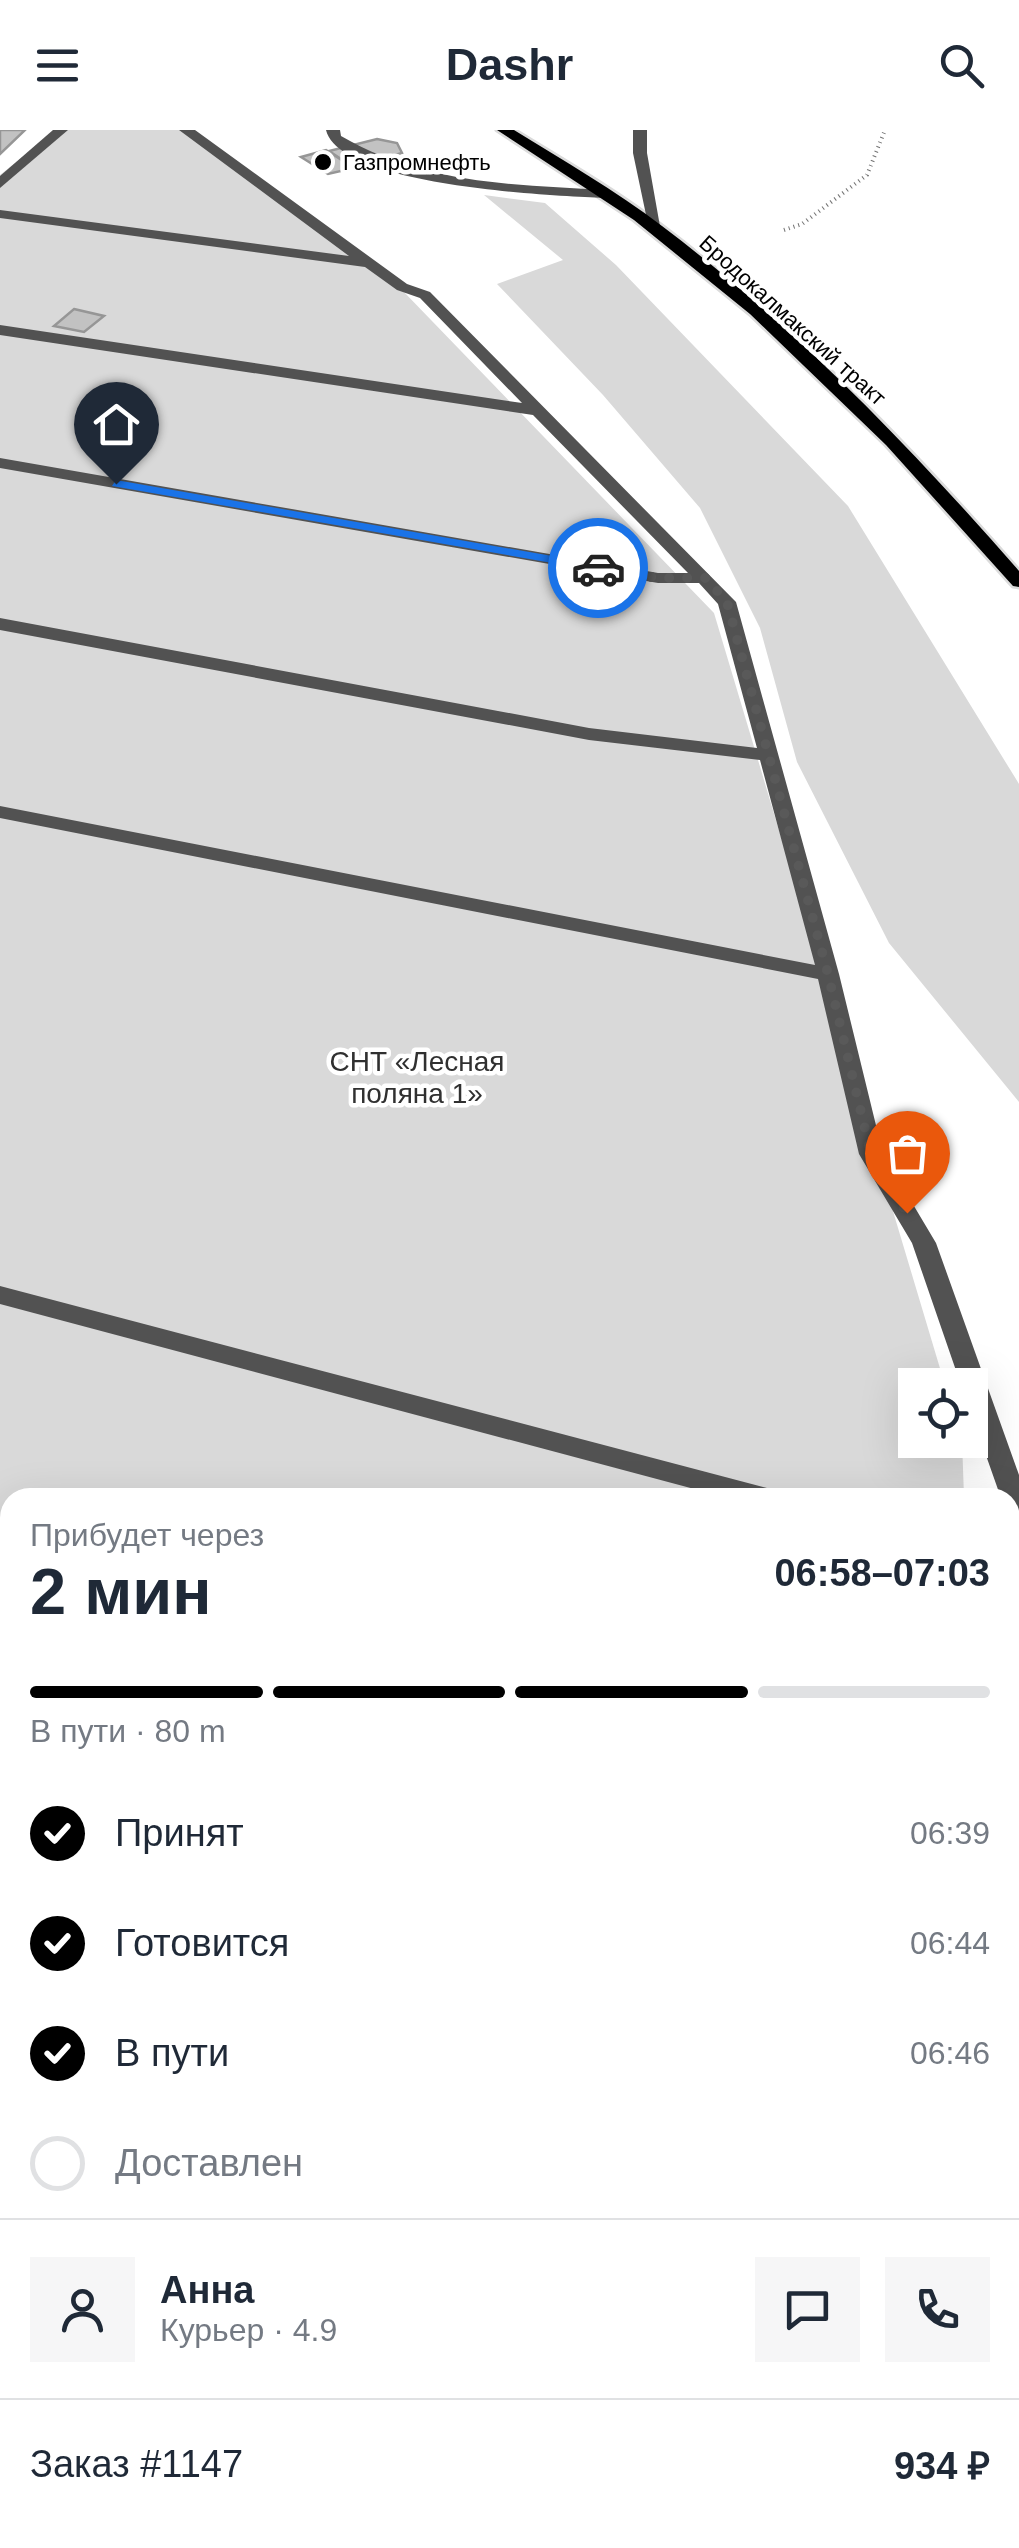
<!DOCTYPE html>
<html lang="ru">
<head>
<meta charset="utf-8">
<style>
	:root { --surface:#fff; --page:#f6f6f7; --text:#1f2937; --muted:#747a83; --line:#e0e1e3; --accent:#000 }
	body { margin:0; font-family:Helvetica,sans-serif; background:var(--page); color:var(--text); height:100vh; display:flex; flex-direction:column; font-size:38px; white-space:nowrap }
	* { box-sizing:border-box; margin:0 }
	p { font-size:32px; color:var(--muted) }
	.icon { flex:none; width:55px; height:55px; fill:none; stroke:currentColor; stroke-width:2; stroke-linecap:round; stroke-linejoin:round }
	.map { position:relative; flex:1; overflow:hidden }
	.sheet { position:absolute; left:0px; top:1358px; width:1020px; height:1062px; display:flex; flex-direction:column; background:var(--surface); border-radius:30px 30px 0 0; box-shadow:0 10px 40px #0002 }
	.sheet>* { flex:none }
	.buttons { position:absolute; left:898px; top:1238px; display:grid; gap:20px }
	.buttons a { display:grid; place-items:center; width:90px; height:90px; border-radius:0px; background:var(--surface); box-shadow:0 10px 40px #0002; font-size:50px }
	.pin { position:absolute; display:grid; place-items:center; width:85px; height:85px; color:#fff; margin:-102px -42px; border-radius:50% 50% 50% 0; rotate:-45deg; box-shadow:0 0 10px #0007 }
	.pin .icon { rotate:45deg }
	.courier { position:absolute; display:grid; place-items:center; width:100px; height:100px; margin:-50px; border:8px solid #1a73e8; border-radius:50%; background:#fff; color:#222; box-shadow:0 2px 12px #0007 }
	.summary em { font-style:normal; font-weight:800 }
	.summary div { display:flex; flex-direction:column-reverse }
	.summary { display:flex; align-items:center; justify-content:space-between; height:170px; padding:0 30px }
	h1 { font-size:65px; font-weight:800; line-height:75px }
	.bar { display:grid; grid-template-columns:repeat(4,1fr); gap:15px 10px; align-content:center; height:120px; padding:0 30px }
	.bar i { height:12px; border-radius:8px; background:var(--line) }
	.bar .current { background:var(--accent) }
	.bar p { grid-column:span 4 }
	.line { display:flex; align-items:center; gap:25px; padding:0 30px; border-top:2px solid var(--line) }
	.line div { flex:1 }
	.round { display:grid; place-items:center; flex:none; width:105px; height:105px; border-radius:0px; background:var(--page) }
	ol { padding:0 30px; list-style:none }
	li { display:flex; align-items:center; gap:30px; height:110px }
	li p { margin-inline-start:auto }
	li .icon { padding:10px; border-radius:50%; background:var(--accent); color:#fff; stroke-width:4 }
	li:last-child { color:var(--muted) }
	li i { width:55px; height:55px; border:5px solid var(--line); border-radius:50% }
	header { display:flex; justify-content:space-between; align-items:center; height:130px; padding:0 30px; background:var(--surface); font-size:45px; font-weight:800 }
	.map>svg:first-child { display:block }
	.green { fill:#d9d9d9 }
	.building { fill:#c2c2c2; stroke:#969696; stroke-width:2.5 }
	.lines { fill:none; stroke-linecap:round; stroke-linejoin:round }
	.major-casing { stroke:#dbdbdb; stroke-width:5 }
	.path { stroke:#747474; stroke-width:4; stroke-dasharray:1 4; stroke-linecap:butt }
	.minor { fill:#525252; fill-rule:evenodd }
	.major { fill:#000; fill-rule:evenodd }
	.route { fill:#1a73e8 }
	.done { stroke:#595959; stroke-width:10; stroke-dasharray:0 18 }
	.poi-dot { fill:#000; stroke:#fff; stroke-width:4 }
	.labels { text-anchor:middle; stroke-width:9; stroke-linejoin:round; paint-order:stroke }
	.far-poi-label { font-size:22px; fill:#000; stroke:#fff; text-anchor:start }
	.far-street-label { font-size:22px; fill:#000; stroke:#fff }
	.park-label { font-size:28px; fill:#303030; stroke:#fff }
</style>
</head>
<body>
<header><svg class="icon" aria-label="menu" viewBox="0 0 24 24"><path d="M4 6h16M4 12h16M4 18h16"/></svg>Dashr<svg class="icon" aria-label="search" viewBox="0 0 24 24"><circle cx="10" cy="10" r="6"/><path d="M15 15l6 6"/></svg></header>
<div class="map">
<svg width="1019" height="2418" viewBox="0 0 1019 2418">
	<rect width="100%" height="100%" fill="#fff"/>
	<g class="green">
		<polygon points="56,0 191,0 375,132 714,483 945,1255 915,1255 915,1310 962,1310 964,1367 10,1368 10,2410 990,2410 989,2418 0,2418 0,45"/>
		<polygon points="484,65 545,73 616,135 848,376 1019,654 1019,972 889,813 797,632 760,498 700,378 603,265 497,154 563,130"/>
	</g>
	<g class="building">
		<polygon points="0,0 25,0 0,24"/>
		<polygon points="377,9 397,13 402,23 353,37 329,21"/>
		<polygon points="326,20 354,38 328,44 301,27"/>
		<polygon points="74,179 104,186 84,202 54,196"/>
	</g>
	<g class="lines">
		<defs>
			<path id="major" d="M 497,0 L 514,0 C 564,31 615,60 662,96 C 794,196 910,316 1019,441 L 1019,457 L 1013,456 L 886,315 L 750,184 L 634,90 Z"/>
		</defs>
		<use href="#major" class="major-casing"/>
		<polyline class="path" points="784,100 802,94 867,45 885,0"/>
		<g class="minor">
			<polygon points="53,0 68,0 0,58 0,46"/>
			<polygon points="179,0 195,0 407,154 430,162 736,472 839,844 883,1024 936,1113 1019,1345 1019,1392 1010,1389 1010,1368 1001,1368 970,1280 970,1255 961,1255 912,1113 859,1024 818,849 0,688 0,676 815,835 760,630 589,610 0,500 0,488 589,598 757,618 718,474 699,453 658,453 0,338 0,328 658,443 688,443 533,285 0,205 0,195 522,273 420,168 397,160 365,137 0,88 0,80 349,126"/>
			<path d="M 326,0 L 340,0 L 341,6 C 423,54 515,55 607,60 L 614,64 L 607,68 C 557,66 340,57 326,0 Z"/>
			<polygon points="633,0 647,0 647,23 661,102 649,99 633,23"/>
			<polygon points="0,1156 767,1358 776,1361 780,1368 728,1368 0,1174"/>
			<polygon points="1010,1397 1019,1398 1019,1418 1010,1417"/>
			<polygon points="0,1516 10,1519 10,1541 0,1538"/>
			<polygon points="1019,1775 1019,1812 1013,1814 1019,1816 1019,1858 1010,1855 1010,1778"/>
			<polygon points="0,1951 10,1954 10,1982 0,1979"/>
			<polygon points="1019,1962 1019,2030 1010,2034 1010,1965"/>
			<polygon points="1010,2408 1013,2418 977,2418 975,2410"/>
		</g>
		<use href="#major" class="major"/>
	</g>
	<polygon class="route" points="116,350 598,434 603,438 598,441 112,356"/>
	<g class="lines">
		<polyline class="done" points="598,438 658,448 706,448 727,472 828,844 871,1024 907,1083"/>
	</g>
	<circle class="poi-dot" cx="323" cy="32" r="10"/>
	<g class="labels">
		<g class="far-poi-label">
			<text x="343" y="40">Газпромнефть</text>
		</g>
		<g class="far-street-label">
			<text transform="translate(793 190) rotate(42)" y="8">Бродокалмакский тракт</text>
		</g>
		<g class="park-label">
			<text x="417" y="941">СНТ «Лесная<tspan x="417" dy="32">поляна 1»</tspan></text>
		</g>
	</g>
</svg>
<div class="buttons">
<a><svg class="icon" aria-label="locate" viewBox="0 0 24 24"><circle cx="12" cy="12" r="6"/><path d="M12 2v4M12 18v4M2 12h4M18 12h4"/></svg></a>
</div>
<div class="pin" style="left:907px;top:1083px;background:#ea580c"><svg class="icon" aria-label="bag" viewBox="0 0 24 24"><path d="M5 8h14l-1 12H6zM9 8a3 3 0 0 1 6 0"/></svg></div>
<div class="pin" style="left:116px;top:354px;background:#1f2937"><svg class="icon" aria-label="home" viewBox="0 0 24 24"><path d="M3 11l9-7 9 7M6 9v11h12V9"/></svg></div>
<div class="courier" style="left:598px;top:438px"><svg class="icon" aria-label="car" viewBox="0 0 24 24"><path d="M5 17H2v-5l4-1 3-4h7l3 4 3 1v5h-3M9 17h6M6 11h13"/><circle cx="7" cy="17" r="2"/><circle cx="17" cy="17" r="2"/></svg></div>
<section class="sheet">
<div class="summary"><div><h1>2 мин</h1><p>Прибудет через</p></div><em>06:58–07:03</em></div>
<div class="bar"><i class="current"></i><i class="current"></i><i class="current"></i><i></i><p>В пути · 80 m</p></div>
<ol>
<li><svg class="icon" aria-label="check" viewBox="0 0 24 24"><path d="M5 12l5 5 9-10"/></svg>Принят<p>06:39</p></li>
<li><svg class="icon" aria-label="check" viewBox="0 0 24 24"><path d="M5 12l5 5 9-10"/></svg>Готовится<p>06:44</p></li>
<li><svg class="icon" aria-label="check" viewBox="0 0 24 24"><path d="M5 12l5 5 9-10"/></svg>В пути<p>06:46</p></li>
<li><i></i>Доставлен</li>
</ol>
<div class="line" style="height:180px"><a class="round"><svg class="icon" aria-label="person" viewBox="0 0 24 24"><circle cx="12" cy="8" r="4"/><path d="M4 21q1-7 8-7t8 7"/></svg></a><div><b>Анна</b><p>Курьер · 4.9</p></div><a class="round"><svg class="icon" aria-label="chat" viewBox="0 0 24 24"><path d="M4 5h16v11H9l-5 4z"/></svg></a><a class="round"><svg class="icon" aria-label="phone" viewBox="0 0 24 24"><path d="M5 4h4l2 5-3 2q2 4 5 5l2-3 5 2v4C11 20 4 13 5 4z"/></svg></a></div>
<div class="line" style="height:130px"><div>Заказ #1147</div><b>934 ₽</b></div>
</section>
</div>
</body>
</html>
